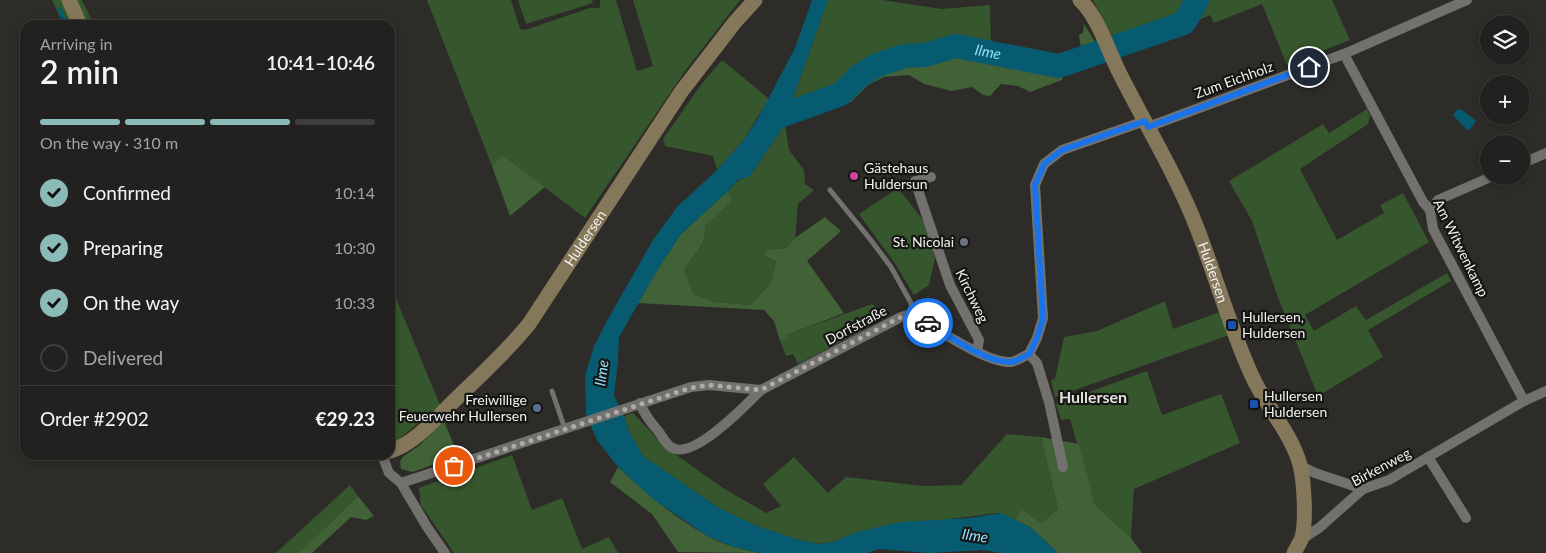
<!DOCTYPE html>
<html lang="en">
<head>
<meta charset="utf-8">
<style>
	:root { --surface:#22211f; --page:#2a2928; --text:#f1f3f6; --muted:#a2a3a4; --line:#3f3e3d; --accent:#8bbbb9 }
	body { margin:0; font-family:Lato,sans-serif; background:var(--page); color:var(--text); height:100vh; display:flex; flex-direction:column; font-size:19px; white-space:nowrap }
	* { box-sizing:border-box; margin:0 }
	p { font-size:16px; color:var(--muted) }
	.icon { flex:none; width:28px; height:28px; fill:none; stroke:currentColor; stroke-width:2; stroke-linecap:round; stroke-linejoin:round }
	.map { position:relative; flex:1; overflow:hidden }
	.drawer { position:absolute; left:20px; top:20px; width:375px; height:440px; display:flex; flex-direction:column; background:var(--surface); border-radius:15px; box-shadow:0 2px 8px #0003,0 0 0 1px var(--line) }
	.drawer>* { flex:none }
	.controls { position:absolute; left:1480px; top:15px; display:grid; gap:10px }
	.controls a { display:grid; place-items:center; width:50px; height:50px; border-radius:50%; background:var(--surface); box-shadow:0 2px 8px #0003,0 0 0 1px var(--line); font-size:25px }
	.pin { position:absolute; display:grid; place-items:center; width:42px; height:42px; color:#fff; margin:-21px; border:2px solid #fff; border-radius:50%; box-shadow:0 1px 5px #0007 }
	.courier { position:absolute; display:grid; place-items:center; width:50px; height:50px; margin:-25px; border:4px solid #1a73e8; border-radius:50%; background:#fff; color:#222; box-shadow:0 1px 6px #0007 }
	.summary em { font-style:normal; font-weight:600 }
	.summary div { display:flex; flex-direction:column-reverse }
	.summary { display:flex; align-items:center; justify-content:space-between; height:85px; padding:0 20px }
	h1 { font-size:32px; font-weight:600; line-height:38px }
	.bar { display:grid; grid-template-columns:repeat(4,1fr); gap:8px 5px; align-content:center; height:60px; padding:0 20px }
	.bar i { height:6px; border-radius:4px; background:var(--line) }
	.bar .active { background:var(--accent) }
	.bar p { grid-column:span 4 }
	.line { display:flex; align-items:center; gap:12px; padding:0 20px; border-top:1px solid var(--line) }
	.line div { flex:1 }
	ol { padding:0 20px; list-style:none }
	li { display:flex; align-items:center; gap:15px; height:55px }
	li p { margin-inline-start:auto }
	li .icon { padding:5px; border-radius:50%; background:var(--accent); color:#111; stroke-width:4 }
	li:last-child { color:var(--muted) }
	li i { width:28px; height:28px; border:2px solid var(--line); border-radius:50% }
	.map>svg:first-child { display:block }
	.green { fill:#36562d }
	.forest { fill:#406236 }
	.water { fill:#065b70 }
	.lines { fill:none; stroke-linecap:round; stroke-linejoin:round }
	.stream { stroke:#065b70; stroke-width:4 }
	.river { stroke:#065b70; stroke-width:24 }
	.lane { stroke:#73716d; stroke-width:5 }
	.street { stroke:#73716d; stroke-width:10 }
	.secondary { stroke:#85785a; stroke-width:15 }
	.done { stroke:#adaca9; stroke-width:5; stroke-dasharray:0 9 }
	.route { stroke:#1a73e8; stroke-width:6 }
	.hotel-dot { fill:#d1479c; stroke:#151513; stroke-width:2 }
	.worship-dot { fill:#6b7280; stroke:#151513; stroke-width:2 }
	.transit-dot { fill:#1a4fb4; stroke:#151513; stroke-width:2 }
	.service-dot { fill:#5c6f8a; stroke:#151513; stroke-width:2 }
	.labels { text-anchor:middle; stroke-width:4.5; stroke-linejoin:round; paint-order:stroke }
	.street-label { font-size:14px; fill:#f2f1ee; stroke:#151513 }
	.poi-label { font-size:14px; fill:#f2f1ee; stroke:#151513; text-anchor:start }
	.water-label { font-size:15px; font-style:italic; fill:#90e0fb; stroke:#151513 }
	.quarter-label { font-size:16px; font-weight:bold; fill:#e3e1dc; stroke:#151513 }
</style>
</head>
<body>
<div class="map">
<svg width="1546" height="553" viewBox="0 0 1546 553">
	<rect width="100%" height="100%" fill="#2e2c29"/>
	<g class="green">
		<polygon points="52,0 82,0 94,25 64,25"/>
		<polygon points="427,0 511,0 520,29 525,30 590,8 600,8 600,0 616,0 637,71 653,66 633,0 740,0 685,71 585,218 502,155 492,166"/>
		<polygon points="518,0 592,0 593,3 526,24"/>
		<polygon points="828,0 882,0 942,9 990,5 991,45 956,42 899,51 854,74 846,81 833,91 796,101 793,98"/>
		<polygon points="1093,0 1332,0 1350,40 1287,65 1262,4 1214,23 1210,15 1159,38 1120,52"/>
		<polygon points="722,60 769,99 742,142 717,170 713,156 665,146 663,139 700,86"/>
		<polygon points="1367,109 1370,116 1368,124 1300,169 1337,240 1384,213 1380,205 1403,193 1429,242 1305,315 1314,331 1356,306 1366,320 1447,273 1451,281 1368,330 1383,357 1318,396 1277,295 1252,221 1229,181 1323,124 1329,133"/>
		<polygon points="785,124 789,150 804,170 805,184 814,190 798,204 795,238 786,248 767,250 763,255 776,260 771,283 750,305 714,302 694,294 684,270 703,243 706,225 732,201 728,191 739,180 751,175"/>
		<polygon points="898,188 926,224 935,258 929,285 914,295 896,265 859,214"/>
		<polygon points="390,284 440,405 393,444 390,444"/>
		<polygon points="1165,301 1173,329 1220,312 1229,335 1055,397 1051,380 1055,379 1064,337 1097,331"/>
		<polygon points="872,304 887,316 851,337 798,364 793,354 786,356 780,341 787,339 787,335"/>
		<polygon points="1147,371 1162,415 1221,394 1240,443 1134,489 1131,538 1095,505 1070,419 1061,420 1056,404"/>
		<polygon points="633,413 665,447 723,488 766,513 781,506 763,484 794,457 828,493 846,477 923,486 961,485 1007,434 1041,437 1058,509 1041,523 1021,509 1015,520 1001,513 988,514 857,532 833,542 818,544 799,540 757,526 719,508 643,456 629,432 624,416"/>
		<polygon points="512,455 532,510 562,498 582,549 609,537 618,553 454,553 421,505 419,488"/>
		<polygon points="350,485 358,496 299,553 276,553"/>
	</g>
	<g class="forest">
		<polygon points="1084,24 1096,43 1104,60 1085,66 1064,68 1062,80 1030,92 1018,86 1001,84 990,96 983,95 972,87 952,91 924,84 909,75 884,77 868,85 851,102 785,124 796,101 833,91 869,63 899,51 956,42 991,45 1005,50 1057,56 1073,55 1081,50 1079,35 1083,33"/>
		<polygon points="502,155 545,187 510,216 492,166"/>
		<polygon points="728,191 732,201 706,225 703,243 684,270 694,294 714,302 750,305 771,283 776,261 763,255 767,250 786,248 795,238 825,217 841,231 807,261 844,313 787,335 787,339 780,341 774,321 764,310 638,303 658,269 681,234"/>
		<polygon points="444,421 458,455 413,472 401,469 400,461 404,456 420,445"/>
		<polygon points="1041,437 1079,444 1095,505 1131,538 1142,553 1058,553 1030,527 1015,520 1021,509 1041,523 1058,509"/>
		<path d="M 618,467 C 645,492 673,517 706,535 C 722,545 742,549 760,553 L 678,552 L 652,514 L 610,482 Z"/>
		<polygon points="358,496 374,516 366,520 351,517 312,553 299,553"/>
	</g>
	<g class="water">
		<polygon points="812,0 828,0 793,98 796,101 785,124 750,176 738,180 728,191 681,234 658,269 619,337 618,360 614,396 624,416 629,432 643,456 719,508 757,526 799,540 818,544 833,542 857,532 900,522 970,518 1001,513 1030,527 1058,553 1001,553 983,550 929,553 878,549 868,553 760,553 734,547 707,536 653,499 618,467 597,440 586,414 585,376 594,346 608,319 653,240 677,207 717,170 742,142 757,120 795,48"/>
		<polygon points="1458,109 1462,110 1476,121 1470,129 1467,130 1453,115"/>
	</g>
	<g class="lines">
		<polyline class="stream" points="59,9 66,25"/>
		<path class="river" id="s1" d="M 775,118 L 841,94 L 859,76 L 877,65 L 905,56 L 925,55 L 955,46 L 1059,66 L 1184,23 L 1197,0"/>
		<g class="lane">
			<polyline points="830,190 870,239 891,267 911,303 911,314"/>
			<polyline points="552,391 565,429"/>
		</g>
		<g class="street">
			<polyline points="1344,54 1423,202 1430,210 1433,229 1524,401"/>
			<polyline points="1148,127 1344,54 1467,0"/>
			<polyline points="1521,164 1546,153"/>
			<polyline points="931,177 915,181 950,285 979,340 977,352"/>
			<polyline points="1430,210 1438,200 1493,176"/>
			<polyline points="1029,354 1037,363 1049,402 1063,467"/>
			<path d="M 640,403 C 644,414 651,423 659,432 C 662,436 666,444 671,447 C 692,462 747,404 761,390"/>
			<polyline points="382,455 389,473 401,483 427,527 445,553"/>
			<polyline points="1428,457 1466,518"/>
			<polyline points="1301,466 1315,473 1363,489"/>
			<path d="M 401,483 L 691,387 L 709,385 L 761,390 L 901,317 L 911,314 C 933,326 987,364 1011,362 C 1017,361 1024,356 1029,354 L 1037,338 L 1043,318 L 1035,185 L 1044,164 L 1062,150 L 1145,121"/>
			<polyline points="1302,539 1319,528 1363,489 1389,480 1524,401 1546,391"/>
		</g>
		<g class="secondary">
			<polyline points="69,0 80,25"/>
			<path id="s2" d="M 1080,0 C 1098,17 1108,50 1119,72 C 1145,124 1176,174 1197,228 C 1216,277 1230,328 1252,376 C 1266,407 1291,432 1300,465 C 1304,480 1307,526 1301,540 C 1299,544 1296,549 1294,553"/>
			<path id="s3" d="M 390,451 C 415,444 440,414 459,396 C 483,373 508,350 529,324 L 681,92 L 735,22 L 755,0"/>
		</g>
	</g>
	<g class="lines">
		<polyline class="done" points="454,466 690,388 709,385 761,390 901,317 911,314 928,323"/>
		<path class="route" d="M 928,323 C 949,336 986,363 1011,362 C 1016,361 1024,357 1029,354 L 1037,338 L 1043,318 L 1035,185 L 1044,164 L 1062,150 L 1145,121 L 1148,127 L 1309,67"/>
	</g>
	<circle class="hotel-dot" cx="854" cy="176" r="5"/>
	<circle class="worship-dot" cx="964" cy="242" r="5"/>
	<g class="transit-dot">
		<rect x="1227" y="320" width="10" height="10" rx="2.5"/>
		<rect x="1249" y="399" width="10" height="10" rx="2.5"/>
	</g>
	<circle class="service-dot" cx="537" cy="408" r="5"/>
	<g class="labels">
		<g class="street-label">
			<text transform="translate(1234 80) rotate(-20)" y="5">Zum Eichholz</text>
			<text dy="5" stroke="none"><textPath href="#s3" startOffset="292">Huldersen</textPath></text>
			<text transform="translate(1461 248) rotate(64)" y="5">Am Witwenkamp</text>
			<text dy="5" stroke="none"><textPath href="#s2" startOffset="304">Huldersen</textPath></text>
			<text transform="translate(972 296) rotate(64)" y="5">Kirchweg</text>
			<text transform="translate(856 325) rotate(-28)" y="5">Dorfstraße</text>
			<text transform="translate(1381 467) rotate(-28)" y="5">Birkenweg</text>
		</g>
		<g class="poi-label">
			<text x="864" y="173">Gästehaus<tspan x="864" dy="16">Huldersun</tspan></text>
			<text x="954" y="247" text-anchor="end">St. Nicolai</text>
			<text x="1242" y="322">Hullersen,<tspan x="1242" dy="16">Huldersen</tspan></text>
			<text x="1264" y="401">Hullersen<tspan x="1264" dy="16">Huldersen</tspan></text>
			<text x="527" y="405" text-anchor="end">Freiwillige<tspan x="527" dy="16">Feuerwehr Hullersen</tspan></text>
		</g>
		<g class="water-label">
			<text dy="5" stroke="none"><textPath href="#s1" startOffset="231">Ilme</textPath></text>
			<text transform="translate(602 373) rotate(-83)" y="5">Ilme</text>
			<text transform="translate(975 536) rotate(9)" y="5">Ilme</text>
		</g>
		<g class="quarter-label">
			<text x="1093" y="403">Hullersen</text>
		</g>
	</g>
</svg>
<div class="controls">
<a><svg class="icon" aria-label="layers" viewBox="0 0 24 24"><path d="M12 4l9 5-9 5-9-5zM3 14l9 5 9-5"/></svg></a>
<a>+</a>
<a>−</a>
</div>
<div class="pin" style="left:454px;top:466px;background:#ea580c"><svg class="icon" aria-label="bag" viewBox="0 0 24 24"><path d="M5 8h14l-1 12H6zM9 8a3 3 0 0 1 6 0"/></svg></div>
<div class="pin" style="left:1309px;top:67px;background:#1f2937"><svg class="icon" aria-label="home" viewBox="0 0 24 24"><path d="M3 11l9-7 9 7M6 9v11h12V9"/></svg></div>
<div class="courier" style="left:928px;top:323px"><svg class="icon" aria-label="car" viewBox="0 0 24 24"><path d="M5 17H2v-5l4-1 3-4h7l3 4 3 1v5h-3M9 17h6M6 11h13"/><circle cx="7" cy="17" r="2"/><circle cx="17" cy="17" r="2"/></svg></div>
<section class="drawer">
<div class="summary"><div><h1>2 min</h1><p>Arriving in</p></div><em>10:41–10:46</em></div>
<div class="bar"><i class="active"></i><i class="active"></i><i class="active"></i><i></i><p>On the way · 310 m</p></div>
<ol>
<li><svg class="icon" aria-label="check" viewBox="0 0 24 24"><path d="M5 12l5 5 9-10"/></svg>Confirmed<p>10:14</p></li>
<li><svg class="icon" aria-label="check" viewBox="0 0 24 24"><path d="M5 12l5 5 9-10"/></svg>Preparing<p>10:30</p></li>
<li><svg class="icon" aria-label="check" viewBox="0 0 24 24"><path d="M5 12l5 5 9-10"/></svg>On the way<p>10:33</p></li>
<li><i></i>Delivered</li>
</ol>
<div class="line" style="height:65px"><div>Order #2902</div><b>€29.23</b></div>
</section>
</div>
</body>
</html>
